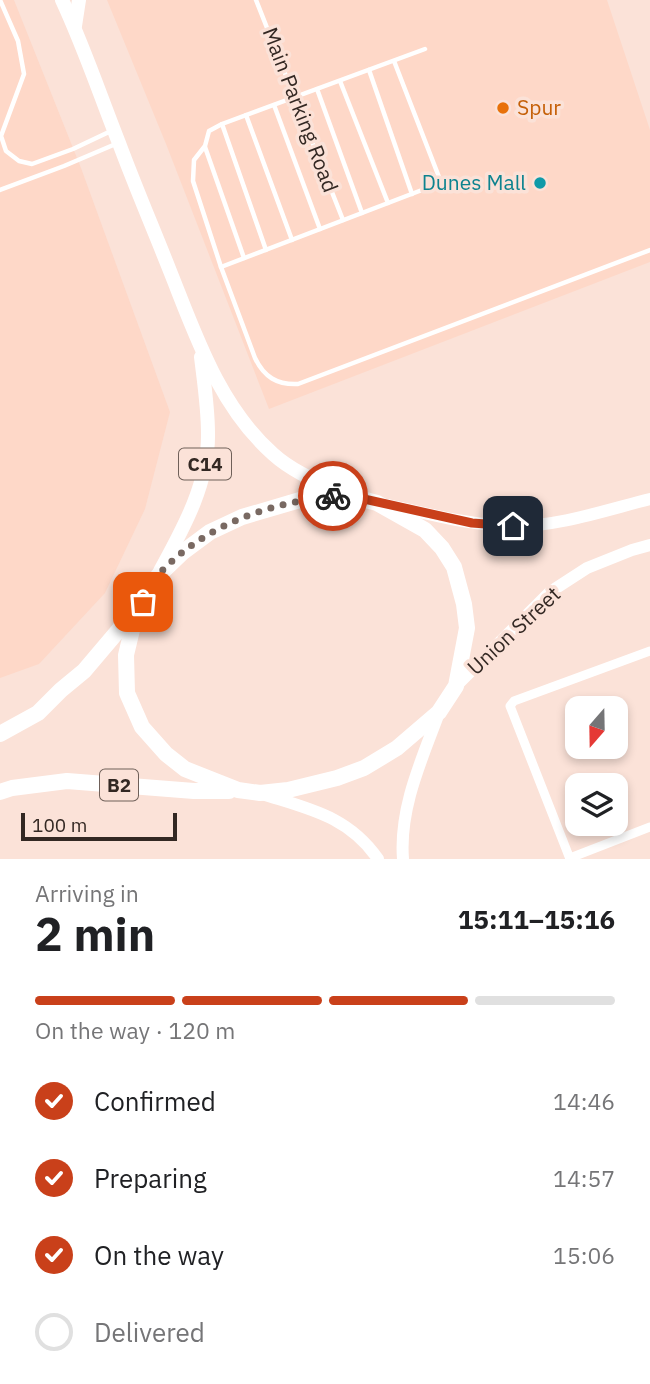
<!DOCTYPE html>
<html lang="en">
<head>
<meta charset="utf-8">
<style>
	:root { --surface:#fff; --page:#f2f2f2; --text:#202124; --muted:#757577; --line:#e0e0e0; --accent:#c9401a }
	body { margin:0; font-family:"IBM Plex Sans",sans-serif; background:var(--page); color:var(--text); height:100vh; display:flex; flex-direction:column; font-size:26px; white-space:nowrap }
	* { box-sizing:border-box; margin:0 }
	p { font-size:23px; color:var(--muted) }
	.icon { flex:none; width:38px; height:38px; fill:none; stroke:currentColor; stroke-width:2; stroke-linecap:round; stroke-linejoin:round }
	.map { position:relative; height:859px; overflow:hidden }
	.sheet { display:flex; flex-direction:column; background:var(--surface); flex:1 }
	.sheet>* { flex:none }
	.needle { width:46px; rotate:200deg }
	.fabs { position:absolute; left:565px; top:696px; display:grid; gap:14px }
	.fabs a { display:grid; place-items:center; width:63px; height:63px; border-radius:14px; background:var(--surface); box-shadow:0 4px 10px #0003; font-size:35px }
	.scale { position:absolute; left:21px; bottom:18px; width:156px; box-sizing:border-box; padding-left:7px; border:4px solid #332823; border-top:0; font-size:19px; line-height:24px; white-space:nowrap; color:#332823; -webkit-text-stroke:5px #fbe2d8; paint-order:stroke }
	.pin { position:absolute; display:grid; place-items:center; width:60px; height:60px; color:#fff; margin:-30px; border-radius:14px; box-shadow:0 4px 10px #0006 }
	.courier { position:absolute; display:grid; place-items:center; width:70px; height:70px; margin:-35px; border:5px solid #c9401a; border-radius:50%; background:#fff; color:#222; box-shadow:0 2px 9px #0007 }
	.head em { font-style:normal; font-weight:800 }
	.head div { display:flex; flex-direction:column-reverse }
	.head { display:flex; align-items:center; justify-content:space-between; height:119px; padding:0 35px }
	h1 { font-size:46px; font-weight:800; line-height:52px }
	.bar { display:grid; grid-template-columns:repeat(4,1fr); gap:10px 7px; align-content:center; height:84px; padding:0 35px }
	.bar i { height:9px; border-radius:5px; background:var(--line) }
	.bar .selected { background:var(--accent) }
	.bar p { grid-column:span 4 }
	ol { padding:0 35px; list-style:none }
	li { display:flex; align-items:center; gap:21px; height:77px }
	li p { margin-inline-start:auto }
	li .icon { padding:7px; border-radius:50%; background:var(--accent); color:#fff; stroke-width:4 }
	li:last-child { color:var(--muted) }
	li i { width:38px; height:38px; border:4px solid var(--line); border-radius:50% }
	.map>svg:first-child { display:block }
	.built { fill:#fed8c8 }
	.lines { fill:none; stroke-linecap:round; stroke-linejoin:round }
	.lane { stroke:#fff; stroke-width:4.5 }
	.street { stroke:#fff; stroke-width:9 }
	.secondary { stroke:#fff; stroke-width:12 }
	.primary { stroke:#fff; stroke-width:14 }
	.highway { stroke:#fff; stroke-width:16 }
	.done { stroke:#796962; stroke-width:7; stroke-dasharray:0 12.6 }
	.route { stroke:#c9401a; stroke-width:9 }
	.food-dot { fill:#e8710a; stroke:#fbe2d8; stroke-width:2.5 }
	.culture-dot { fill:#0f9aa8; stroke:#fbe2d8; stroke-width:2.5 }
	.labels { text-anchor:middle; stroke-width:7; stroke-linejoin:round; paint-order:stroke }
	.shield { fill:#fbe2d8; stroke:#6f6059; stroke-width:2 }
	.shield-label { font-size:19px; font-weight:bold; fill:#332823 }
	.food-label { font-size:21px; fill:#c56008; stroke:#fbe2d8; text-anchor:start }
	.street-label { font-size:21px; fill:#332823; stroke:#fbe2d8 }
	.culture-label { font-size:21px; fill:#0d838f; stroke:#fbe2d8; text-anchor:end }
</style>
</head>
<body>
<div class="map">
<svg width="650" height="859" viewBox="0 0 650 859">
	<rect width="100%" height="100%" fill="#fbe2d8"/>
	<g class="built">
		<polygon points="0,0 14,0 81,168 170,412 145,509 105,593 39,664 0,678"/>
		<polygon points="107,0 607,0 650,130 650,262 269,409 166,144"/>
	</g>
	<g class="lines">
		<g class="lane">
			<polyline points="0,0 18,41 24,74 1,136 6,151 19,161 32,164 73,149 111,131"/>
			<polyline points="256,0 343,220"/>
			<path d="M 425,49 L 222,124 L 209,131 L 205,146 L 194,160 L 193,181 L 221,267 L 255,358 C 264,377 277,385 298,384 L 650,250"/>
			<polyline points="369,70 412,194"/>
			<polyline points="340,81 388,203"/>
			<polyline points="317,89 362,213"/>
			<polyline points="274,105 320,229"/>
			<polyline points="246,115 292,240"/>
			<polyline points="222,124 266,250"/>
			<polyline points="205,147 244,258"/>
			<polyline points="0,190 64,166 118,143"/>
			<polyline points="221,267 435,185 439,177 394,61"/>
		</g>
		<g class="street">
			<polyline points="570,858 650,827"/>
			<polyline points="570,859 510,706 514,701 650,651"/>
		</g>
		<g class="secondary">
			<path d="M 388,505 C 429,514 469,525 511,526 C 557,527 606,510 650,499"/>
			<polyline points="456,686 550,592 587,568 632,550 650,545"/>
			<path d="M 262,794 C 309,809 348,816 378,859"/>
			<path d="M 403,859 C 399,808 422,759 439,713"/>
		</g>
		<g class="primary">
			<path d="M 62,0 C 84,47 100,95 119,143 C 135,186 153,228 170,271 C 196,336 219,406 273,454 C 294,473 321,483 347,495"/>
			<polyline points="75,26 79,0"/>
			<path d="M 160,571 C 183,529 209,483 208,433 C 208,408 204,382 201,357"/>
		</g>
		<g class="highway">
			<polygon points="347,495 377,503 425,530 442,548 454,567 464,604 467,628 456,686 439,712 397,748 364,768 337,778 288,790 260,793 238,790 185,769 166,754 142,727 127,693 126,655 132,630 143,602 158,576 183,552 210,532 242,517 300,500"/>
			<polyline points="0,734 38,713 61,690 84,671 134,612"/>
			<polyline points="0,792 12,788 67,781 194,791 229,791"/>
		</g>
	</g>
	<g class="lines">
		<path class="done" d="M 143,602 C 148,593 152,582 159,574 C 204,525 269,503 333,496"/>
		<polyline class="route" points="333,496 346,495 472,523 513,526"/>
	</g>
	<circle class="food-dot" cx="503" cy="108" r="7"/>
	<circle class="culture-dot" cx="540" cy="183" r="7"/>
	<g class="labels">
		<g class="shield">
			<rect x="179" y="448.5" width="52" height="31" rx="5"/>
			<rect x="100" y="769.5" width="38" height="31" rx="5"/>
		</g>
		<g class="shield-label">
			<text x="205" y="471">C14</text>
			<text x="119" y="792">B2</text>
		</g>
		<g class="food-label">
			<text x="517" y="115">Spur</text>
		</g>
		<g class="street-label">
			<text transform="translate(300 110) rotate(69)" y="7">Main Parking Road</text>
			<text transform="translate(514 631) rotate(-43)" y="7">Union Street</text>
		</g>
		<g class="culture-label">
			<text x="526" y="190">Dunes Mall</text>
		</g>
	</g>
</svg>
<div class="fabs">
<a><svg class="needle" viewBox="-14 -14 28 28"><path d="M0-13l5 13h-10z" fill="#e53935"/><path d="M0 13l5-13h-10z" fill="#757577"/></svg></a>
<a><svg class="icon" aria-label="layers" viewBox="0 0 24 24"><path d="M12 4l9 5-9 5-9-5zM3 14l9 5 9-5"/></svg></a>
</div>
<div class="scale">100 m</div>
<div class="pin" style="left:143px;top:602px;background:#ea580c"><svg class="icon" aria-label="bag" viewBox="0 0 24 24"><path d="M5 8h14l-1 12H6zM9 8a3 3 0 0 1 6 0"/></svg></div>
<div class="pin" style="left:513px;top:526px;background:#1f2937"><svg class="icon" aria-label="home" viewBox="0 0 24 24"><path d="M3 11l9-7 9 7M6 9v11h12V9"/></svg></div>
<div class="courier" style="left:333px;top:496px"><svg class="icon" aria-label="bike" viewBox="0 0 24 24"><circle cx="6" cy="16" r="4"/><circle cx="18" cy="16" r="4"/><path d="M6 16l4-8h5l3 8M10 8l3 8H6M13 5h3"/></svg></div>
</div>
<section class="sheet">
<div class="head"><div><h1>2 min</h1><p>Arriving in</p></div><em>15:11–15:16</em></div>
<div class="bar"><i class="selected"></i><i class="selected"></i><i class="selected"></i><i></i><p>On the way · 120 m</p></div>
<ol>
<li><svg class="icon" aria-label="check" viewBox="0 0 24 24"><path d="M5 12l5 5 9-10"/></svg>Confirmed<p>14:46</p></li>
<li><svg class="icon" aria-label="check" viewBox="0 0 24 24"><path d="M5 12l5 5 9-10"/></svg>Preparing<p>14:57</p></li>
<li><svg class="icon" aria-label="check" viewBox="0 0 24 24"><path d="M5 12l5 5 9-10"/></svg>On the way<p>15:06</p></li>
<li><i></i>Delivered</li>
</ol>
</section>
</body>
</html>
